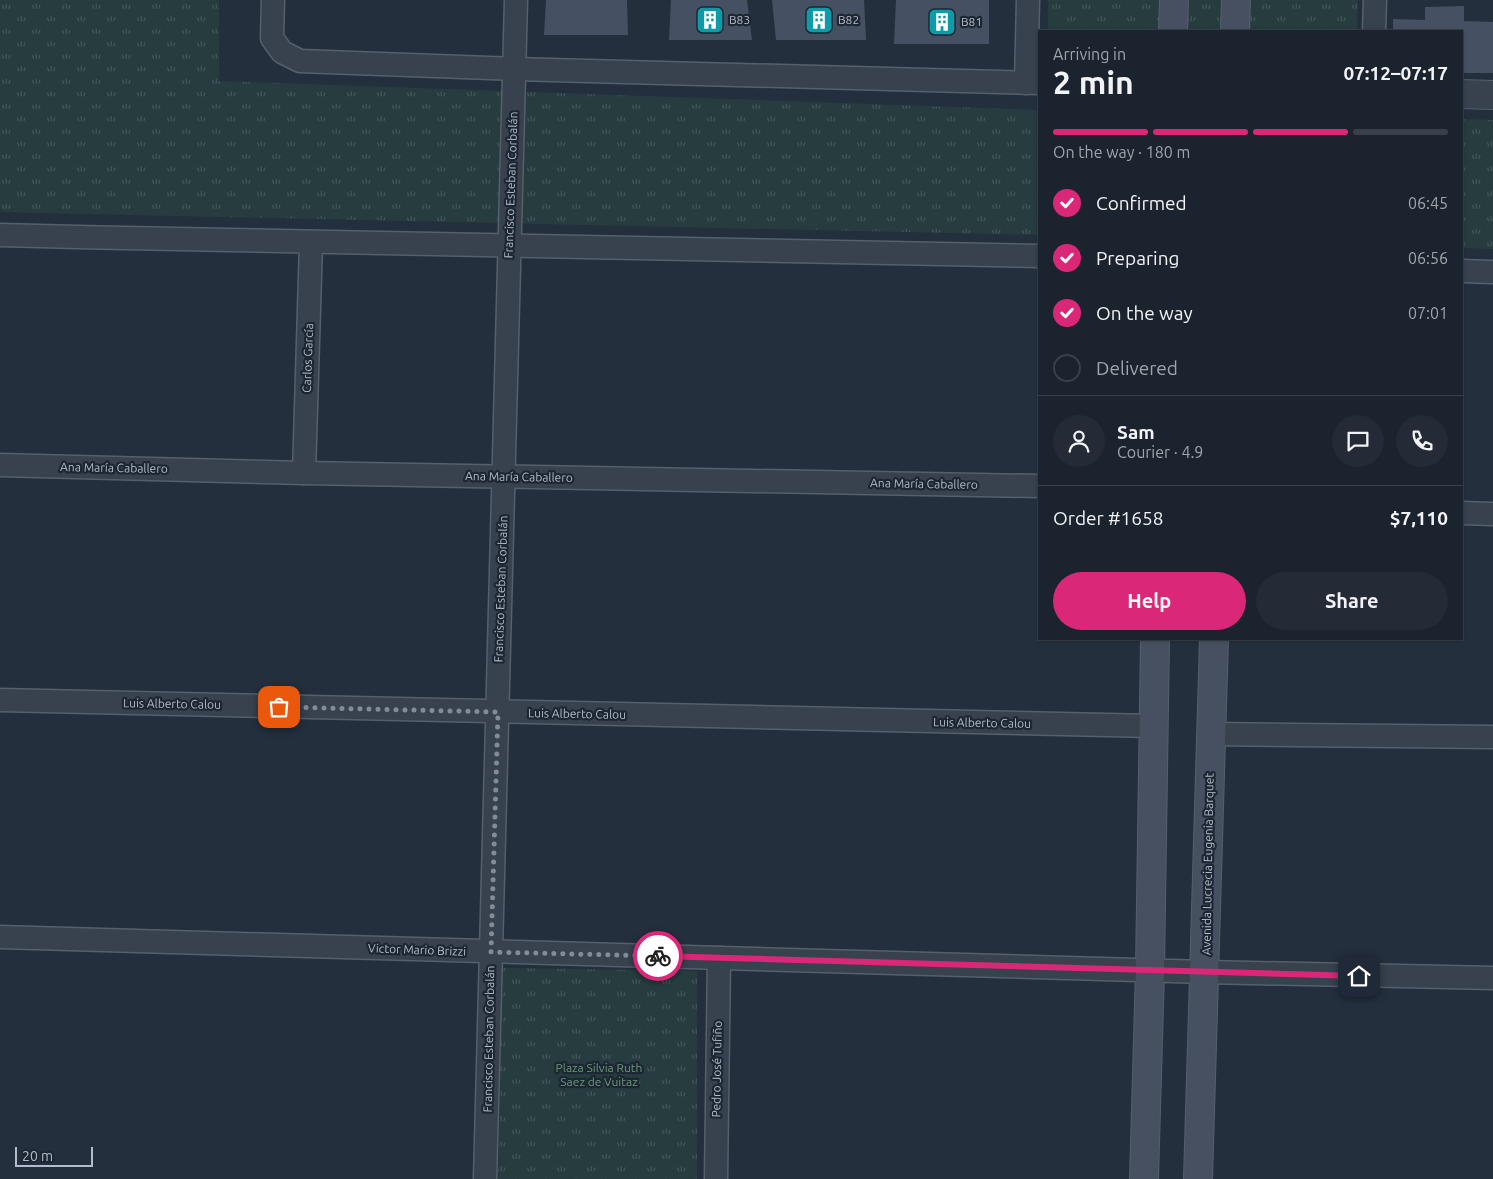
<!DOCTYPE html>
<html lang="en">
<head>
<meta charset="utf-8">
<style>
	:root { --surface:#1b232e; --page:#242b36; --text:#f1f3f6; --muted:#a0a4aa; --line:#39404a; --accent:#db2777 }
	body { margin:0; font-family:Ubuntu,sans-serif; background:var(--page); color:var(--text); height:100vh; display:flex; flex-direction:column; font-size:19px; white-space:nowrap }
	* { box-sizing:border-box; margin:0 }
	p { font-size:16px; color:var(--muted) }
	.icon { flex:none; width:28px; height:28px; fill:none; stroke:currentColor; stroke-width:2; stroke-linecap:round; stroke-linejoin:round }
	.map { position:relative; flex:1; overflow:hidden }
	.side { position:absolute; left:1038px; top:30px; width:425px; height:610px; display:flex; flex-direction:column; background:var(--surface); border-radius:0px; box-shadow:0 1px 4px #0004,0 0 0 1px var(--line) }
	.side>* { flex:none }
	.scale { position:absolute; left:15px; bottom:12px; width:78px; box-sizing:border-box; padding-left:5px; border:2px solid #b4bcc9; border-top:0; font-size:14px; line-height:18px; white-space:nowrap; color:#b4bcc9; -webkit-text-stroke:4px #1d2633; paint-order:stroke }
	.pin { position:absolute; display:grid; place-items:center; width:42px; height:42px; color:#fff; margin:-21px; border-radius:10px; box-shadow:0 2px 8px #0006 }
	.courier { position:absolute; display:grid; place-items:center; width:50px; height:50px; margin:-25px; border:4px solid #db2777; border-radius:50%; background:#fff; color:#222; box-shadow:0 1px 6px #0007 }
	.overview em { font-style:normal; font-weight:700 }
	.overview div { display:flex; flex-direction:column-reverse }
	.overview { display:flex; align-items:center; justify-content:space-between; height:85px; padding:0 15px }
	h1 { font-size:32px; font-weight:700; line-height:38px }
	.bar { display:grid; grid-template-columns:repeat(4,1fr); gap:8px 5px; align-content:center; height:60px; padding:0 15px }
	.bar i { height:6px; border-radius:4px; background:var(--line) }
	.bar .active { background:var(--accent) }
	.bar p { grid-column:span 4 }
	.line { display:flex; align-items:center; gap:12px; padding:0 15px; border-top:1px solid var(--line) }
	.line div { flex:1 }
	.round { display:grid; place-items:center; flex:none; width:52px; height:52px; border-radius:26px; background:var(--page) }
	ol { padding:0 15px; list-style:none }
	li { display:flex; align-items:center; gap:15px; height:55px }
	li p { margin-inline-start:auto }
	li .icon { padding:5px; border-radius:50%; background:var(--accent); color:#fff; stroke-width:4 }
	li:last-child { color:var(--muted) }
	li i { width:28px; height:28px; border:2px solid var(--line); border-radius:50% }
	.primary-button { display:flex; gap:10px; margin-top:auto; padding:10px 15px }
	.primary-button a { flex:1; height:58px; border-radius:30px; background:var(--accent); color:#fff; font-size:20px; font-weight:700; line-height:58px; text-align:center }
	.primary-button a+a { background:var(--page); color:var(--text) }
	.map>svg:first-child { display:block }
	.grass { fill:url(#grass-tufts) }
	.building { fill:#455162 }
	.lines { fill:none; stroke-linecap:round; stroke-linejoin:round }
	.minor-casing { stroke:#565f6c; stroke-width:25 }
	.tertiary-casing { stroke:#565f6c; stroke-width:30 }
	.secondary-casing { stroke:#565f6c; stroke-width:30 }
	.minor { stroke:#38414e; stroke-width:22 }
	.tertiary { stroke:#38414e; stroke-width:28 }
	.secondary { stroke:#465061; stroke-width:28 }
	.done { stroke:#828b98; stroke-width:5; stroke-dasharray:0 9 }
	.route { stroke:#db2777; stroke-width:6 }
	.labels { text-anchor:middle; stroke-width:4.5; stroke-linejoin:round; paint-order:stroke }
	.poi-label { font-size:12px; fill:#b4bcc9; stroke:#1d2633; text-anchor:start }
	.street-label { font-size:12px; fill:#b4bcc9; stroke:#1d2633 }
	.park-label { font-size:12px; fill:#6b9a76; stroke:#1d2633 }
</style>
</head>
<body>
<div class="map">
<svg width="1493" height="1179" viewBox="0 0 1493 1179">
	<defs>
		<pattern id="grass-tufts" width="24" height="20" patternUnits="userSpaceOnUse" patternTransform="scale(1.25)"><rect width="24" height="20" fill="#263c3f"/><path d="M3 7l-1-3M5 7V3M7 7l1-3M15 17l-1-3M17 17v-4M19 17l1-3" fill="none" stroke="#435659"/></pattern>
	</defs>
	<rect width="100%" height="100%" fill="#242f3e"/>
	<g class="grass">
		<polygon points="0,0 219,0 219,81 1039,110 1039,235 0,212"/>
		<polygon points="1048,0 1358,0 1357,31 1048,31"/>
		<polygon points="1461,119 1493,120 1493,249 1461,248"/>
		<polygon points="502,968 697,971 697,1179 498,1179"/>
	</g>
	<g class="building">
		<polygon points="546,0 627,0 628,35 544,35"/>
		<polygon points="671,0 747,0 752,40 669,40"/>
		<polygon points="772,0 864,0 866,40 776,40"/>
		<polygon points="896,0 989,0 989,44 894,44"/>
		<polygon points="1464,6 1464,21 1493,22 1493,73 1461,73 1461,31 1393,31 1393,19 1425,20 1425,7"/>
	</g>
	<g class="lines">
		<defs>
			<g id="minor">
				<polyline points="273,0 272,38 282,52 300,61 514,69 1039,83"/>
				<polyline points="1374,31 1375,0"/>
				<polyline points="1026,83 1028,0"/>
				<path d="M 0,235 C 346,244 692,249 1039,256"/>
				<polyline points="1461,271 1493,272"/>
				<polyline points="0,465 304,473 1039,486"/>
				<polyline points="304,473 311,243"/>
				<polyline points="1461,513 1493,514"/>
				<polyline points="0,700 1153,726"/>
				<polyline points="1211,734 1493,737"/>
				<polyline points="0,937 1205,972 1493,978"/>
				<polyline points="485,1179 516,0"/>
				<polyline points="716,1179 719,958"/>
			</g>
			<polyline id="tertiary" points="1461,94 1493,95"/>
			<g id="secondary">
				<polyline points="1173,31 1174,0"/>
				<polyline points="1235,31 1236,0"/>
				<polyline points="1144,1179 1150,970 1155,639"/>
				<polyline points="1198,1179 1214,639"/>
			</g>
		</defs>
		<use href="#minor" class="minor-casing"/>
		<use href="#tertiary" class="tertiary-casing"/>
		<use href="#secondary" class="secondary-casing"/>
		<use href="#minor" class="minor"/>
		<use href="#tertiary" class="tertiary"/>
		<use href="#secondary" class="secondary"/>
	</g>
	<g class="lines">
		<polyline class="done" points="279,707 498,712 491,952 658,956"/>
		<polyline class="route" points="658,956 1359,976"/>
	</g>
	<defs>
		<symbol id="building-square" viewBox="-11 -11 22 22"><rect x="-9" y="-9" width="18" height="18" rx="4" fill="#0f9aa8" stroke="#1d2633"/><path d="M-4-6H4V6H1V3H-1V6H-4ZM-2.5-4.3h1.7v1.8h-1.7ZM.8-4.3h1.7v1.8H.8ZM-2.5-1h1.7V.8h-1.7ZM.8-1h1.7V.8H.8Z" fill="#fff"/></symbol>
	</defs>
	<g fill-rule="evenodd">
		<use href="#building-square" x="694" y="4" width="32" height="32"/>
		<use href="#building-square" x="803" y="4" width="32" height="32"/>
		<use href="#building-square" x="926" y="6" width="32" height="32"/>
	</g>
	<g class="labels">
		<g class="poi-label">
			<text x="729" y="24">B83</text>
			<text x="838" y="24">B82</text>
			<text x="961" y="26">B81</text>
		</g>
		<g class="street-label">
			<text transform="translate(511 185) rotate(-88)" y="4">Francisco Esteban Corbalán</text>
			<text transform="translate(308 358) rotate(-88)" y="4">Carlos García</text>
			<text transform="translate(114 468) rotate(1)" y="4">Ana María Caballero</text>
			<text transform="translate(519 477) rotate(1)" y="4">Ana María Caballero</text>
			<text transform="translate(924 484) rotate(1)" y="4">Ana María Caballero</text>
			<text transform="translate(501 589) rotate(-88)" y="4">Francisco Esteban Corbalán</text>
			<text transform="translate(172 704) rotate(1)" y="4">Luis Alberto Calou</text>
			<text transform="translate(577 714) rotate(1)" y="4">Luis Alberto Calou</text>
			<text transform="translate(982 723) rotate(1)" y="4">Luis Alberto Calou</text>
			<text transform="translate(1208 864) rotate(-89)" y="4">Avenida Lucrecia Eugenia Barquet</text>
			<text transform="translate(417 950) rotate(2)" y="4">Victor Mario Brizzi</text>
			<text transform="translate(489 1039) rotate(-89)" y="4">Francisco Esteban Corbalán</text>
			<text transform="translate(717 1069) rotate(-89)" y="4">Pedro José Tufiño</text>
		</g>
		<g class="park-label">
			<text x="599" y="1072">Plaza Silvia Ruth<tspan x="599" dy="14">Saez de Vuitaz</tspan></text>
		</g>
	</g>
</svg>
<div class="scale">20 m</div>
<div class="pin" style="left:279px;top:707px;background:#ea580c"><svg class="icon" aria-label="bag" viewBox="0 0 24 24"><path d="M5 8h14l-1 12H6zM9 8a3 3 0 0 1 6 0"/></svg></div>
<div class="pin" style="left:1359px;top:976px;background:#1f2937"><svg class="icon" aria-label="home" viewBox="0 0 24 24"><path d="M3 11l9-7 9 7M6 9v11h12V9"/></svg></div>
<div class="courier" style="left:658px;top:956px"><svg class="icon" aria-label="bike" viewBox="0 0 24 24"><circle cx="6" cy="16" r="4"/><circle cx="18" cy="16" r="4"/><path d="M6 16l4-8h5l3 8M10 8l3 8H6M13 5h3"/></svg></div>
<section class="side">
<div class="overview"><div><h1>2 min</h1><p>Arriving in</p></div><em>07:12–07:17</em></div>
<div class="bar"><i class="active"></i><i class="active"></i><i class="active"></i><i></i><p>On the way · 180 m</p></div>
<ol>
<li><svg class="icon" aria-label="check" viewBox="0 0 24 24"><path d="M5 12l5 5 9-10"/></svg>Confirmed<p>06:45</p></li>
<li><svg class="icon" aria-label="check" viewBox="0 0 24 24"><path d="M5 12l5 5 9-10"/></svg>Preparing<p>06:56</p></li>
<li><svg class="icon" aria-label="check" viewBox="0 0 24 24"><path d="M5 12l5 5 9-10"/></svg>On the way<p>07:01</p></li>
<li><i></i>Delivered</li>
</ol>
<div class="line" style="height:90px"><a class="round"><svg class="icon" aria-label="person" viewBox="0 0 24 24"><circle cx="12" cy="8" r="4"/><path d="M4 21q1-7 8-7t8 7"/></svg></a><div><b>Sam</b><p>Courier · 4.9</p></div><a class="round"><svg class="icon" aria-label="chat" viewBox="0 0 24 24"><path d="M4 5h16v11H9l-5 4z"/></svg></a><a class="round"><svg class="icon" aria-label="phone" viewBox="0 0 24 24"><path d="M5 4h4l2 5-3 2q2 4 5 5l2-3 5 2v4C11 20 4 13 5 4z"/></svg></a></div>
<div class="line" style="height:65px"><div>Order #1658</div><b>$7,110</b></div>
<div class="primary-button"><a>Help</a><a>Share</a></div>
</section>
</div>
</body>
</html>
